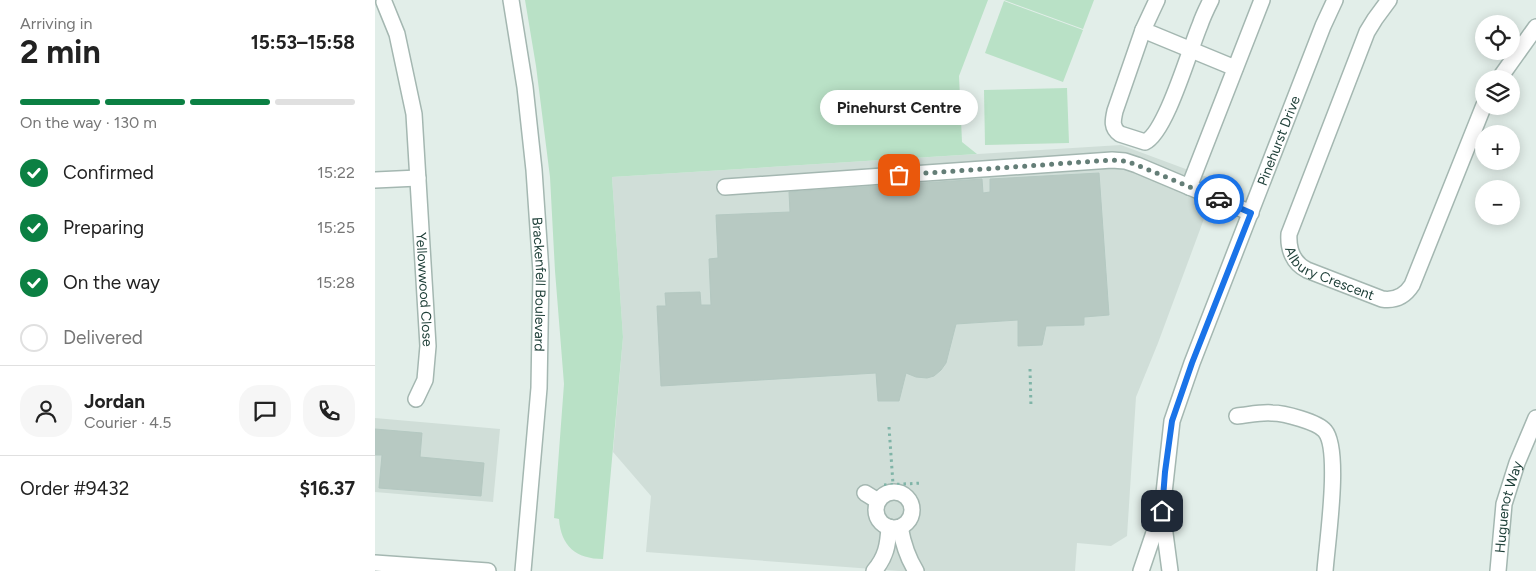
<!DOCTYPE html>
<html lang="en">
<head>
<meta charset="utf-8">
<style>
	:root { --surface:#fff; --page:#f6f6f6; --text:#222; --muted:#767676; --line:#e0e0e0; --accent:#0b8043 }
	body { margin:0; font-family:Figtree,sans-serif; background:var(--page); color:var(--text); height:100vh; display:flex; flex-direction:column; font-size:19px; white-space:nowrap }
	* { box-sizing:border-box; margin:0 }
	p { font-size:16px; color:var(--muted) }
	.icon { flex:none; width:28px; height:28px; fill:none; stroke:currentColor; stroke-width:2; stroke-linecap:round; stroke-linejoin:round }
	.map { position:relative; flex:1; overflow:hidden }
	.side { display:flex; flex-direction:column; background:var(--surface); width:375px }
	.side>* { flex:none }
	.tools { position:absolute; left:1100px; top:15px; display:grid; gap:10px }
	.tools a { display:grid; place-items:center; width:45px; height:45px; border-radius:50%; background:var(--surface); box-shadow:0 2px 12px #0003; font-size:25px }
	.pin { position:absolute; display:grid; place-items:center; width:42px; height:42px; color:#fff; margin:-21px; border-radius:10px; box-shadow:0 2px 8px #0006 }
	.courier { position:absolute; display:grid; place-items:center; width:50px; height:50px; margin:-25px; border:4px solid #1a73e8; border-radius:50%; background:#fff; color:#222; box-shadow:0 1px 6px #0007 }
	.bubble { position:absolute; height:35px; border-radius:18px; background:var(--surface); box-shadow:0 2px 12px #0003; font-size:16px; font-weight:700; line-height:35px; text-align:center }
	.headline em { font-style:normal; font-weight:700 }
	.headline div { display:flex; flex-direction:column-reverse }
	.headline { display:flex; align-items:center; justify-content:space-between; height:85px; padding:0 20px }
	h1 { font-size:32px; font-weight:700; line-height:38px }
	.bar { display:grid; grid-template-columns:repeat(4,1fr); gap:8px 5px; align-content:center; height:60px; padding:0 20px }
	.bar i { height:6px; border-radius:4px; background:var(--line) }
	.bar .active { background:var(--accent) }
	.bar p { grid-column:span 4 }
	.line { display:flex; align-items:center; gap:12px; padding:0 20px; border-top:1px solid var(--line) }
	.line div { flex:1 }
	.round { display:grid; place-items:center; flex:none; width:52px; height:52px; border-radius:20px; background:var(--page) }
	ol { padding:0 20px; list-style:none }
	li { display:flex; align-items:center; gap:15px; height:55px }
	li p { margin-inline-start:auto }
	li .icon { padding:5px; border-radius:50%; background:var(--accent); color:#fff; stroke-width:4 }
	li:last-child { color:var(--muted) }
	li i { width:28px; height:28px; border:2px solid var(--line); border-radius:50% }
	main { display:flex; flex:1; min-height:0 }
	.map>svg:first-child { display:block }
	.built { fill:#d0ded8 }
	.green { fill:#b9e1c6 }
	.building { fill:#b7c9c2; stroke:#b4c8c1 }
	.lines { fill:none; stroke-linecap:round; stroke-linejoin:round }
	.minor-casing { stroke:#a4b7b1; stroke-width:18 }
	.path { stroke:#7fb4a7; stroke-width:3; stroke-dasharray:2.5 4; stroke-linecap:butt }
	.minor { stroke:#fff; stroke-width:15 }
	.done { stroke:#647e77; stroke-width:5; stroke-dasharray:0 9 }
	.route { stroke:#1a73e8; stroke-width:6 }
	.labels { text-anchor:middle; stroke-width:4; stroke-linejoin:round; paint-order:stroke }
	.street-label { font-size:14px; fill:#20413a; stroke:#f3faf7 }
</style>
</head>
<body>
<main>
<section class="side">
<div class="headline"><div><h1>2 min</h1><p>Arriving in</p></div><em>15:53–15:58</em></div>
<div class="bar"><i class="active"></i><i class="active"></i><i class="active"></i><i></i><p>On the way · 130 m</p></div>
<ol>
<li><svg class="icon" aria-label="check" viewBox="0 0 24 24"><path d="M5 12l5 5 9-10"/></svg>Confirmed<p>15:22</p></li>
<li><svg class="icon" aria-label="check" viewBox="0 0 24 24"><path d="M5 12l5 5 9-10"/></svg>Preparing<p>15:25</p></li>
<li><svg class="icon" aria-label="check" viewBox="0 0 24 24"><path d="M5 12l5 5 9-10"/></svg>On the way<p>15:28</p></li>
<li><i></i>Delivered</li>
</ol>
<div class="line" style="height:90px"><a class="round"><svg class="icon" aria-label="person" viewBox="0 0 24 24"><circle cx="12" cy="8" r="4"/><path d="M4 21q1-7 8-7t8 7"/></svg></a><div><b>Jordan</b><p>Courier · 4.5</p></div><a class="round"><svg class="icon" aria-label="chat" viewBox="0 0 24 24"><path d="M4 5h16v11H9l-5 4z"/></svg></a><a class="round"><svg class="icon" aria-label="phone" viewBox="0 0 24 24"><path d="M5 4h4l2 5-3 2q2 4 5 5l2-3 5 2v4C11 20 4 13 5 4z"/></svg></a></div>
<div class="line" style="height:65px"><div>Order #9432</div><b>$16.37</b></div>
</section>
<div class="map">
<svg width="1161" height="571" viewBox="0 0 1161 571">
	<rect width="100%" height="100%" fill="#e2eee9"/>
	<g class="built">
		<polygon points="746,145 843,181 783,343 761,397 752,536 736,546 702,543 700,571 524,571 271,552 276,496 238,452 248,337 237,177"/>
		<polygon points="0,418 125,429 118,502 0,492"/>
	</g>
	<g class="green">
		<path d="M 150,0 L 613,0 L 584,76 L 587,142 L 602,154 L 237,177 L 248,337 L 228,559 C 201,559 186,546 184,519 L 179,518 L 189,384 L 180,271 L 175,177 L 161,66 Z"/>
		<polygon points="629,0 719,0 708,29"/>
		<polygon points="629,1 708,30 688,82 610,53"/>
		<polygon points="692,88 694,143 610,145 609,90"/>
	</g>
	<g class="building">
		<polygon points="724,173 734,315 709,317 709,325 671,326 667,345 643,346 643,320 581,324 571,363 566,370 559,376 552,378 541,377 531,373 524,401 503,401 501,373 286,386 282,306 291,306 290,293 325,292 326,305 336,305 334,259 343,258 341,215 415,212 414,192 607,179 608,193 615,192 615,179"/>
		<polygon points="0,429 47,433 45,457 109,463 106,496 4,488 7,455 0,455"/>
	</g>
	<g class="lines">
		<defs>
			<g id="minor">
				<path id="s1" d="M 136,0 L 150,87 L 159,170 L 166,272 L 164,388 L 148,571"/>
				<polyline points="782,0 768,30 860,68"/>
				<path id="s2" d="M 1014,0 L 1000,19 L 992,32 L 914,234 C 913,249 918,263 932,270 L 1007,299 C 1020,301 1030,296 1037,285 L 1109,105"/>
				<path id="s3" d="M 9,2 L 22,34 L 39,114 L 53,346 L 50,380 L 41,399"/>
				<path d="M 768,30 L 740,111 C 738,120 736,128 745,134 L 770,142 C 791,133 815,48 825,25 C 828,16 832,8 836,0"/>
				<polyline points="1124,79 1161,27"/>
				<polyline points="0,180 43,178"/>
				<polyline points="350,187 737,160 750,161 762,165 876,213"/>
				<polyline points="814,187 887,0"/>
				<path d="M 862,416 C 873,415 886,412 897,413 C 909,413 943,422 950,431 C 966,450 952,543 950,571"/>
				<circle cx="519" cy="510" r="18"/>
				<polyline points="490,493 503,501"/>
				<path d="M 525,527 C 528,543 532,557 541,571"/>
				<polyline points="0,563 113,571"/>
				<path d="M 499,571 C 511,557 513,545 514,527"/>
				<polyline points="766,571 785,515"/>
				<path id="s4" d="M 795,571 L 787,511 L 797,421 L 817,363 L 948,26 L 960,0"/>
				<path id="s5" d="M 1123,571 L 1129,504 L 1142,463 L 1161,418"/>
			</g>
		</defs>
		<use href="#minor" class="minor-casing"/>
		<g class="path">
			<polyline points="655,369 656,407"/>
			<polyline points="514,427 518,484"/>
			<polyline points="509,485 547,483"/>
		</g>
		<use href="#minor" class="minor"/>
	</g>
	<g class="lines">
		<polyline class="done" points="524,175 737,160 750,161 762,165 844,199"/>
		<polyline class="route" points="787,511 790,472 797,421 817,363 876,213 844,199"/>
	</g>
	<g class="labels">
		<g class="street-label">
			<text dy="5" stroke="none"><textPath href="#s4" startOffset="451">Pinehurst Drive</textPath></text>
			<text dy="5" stroke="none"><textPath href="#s2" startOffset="319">Albury Crescent</textPath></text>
			<text dy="5" stroke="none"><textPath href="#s1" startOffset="286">Brackenfell Boulevard</textPath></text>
			<text dy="5" stroke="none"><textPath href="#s3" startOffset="292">Yellowwood Close</textPath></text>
			<text dy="5" stroke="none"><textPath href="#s5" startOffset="65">Huguenot Way</textPath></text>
		</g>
	</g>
</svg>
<div class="tools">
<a><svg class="icon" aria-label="locate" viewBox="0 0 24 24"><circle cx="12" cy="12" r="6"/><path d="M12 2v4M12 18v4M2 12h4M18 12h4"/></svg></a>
<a><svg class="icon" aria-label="layers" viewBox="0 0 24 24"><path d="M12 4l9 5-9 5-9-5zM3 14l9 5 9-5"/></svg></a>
<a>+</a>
<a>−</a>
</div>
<div class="pin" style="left:524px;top:175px;background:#ea580c"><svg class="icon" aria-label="bag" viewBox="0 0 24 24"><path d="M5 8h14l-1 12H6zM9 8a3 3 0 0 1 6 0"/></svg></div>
<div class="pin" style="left:787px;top:511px;background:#1f2937"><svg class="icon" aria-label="home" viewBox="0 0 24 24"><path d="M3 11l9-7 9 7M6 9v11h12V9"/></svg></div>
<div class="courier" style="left:844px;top:199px"><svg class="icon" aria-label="car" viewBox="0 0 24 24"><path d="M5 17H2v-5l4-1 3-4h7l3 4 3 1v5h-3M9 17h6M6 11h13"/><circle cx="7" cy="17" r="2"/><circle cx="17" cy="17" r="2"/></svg></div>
<div class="bubble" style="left:445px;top:90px;width:158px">Pinehurst Centre</div>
</div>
</main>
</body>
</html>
